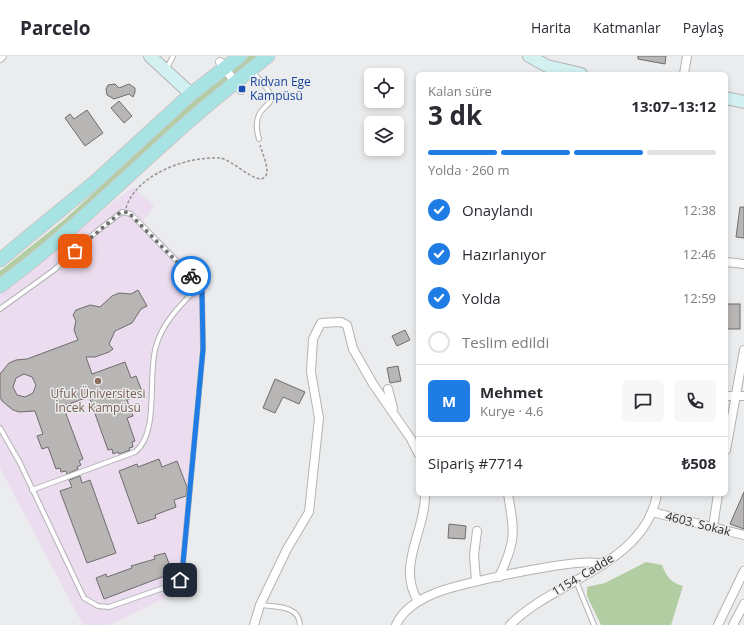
<!DOCTYPE html>
<html lang="tr">
<head>
<meta charset="utf-8">
<style>
	:root { --surface:#fff; --page:#f7f7f7; --text:#2b2b33; --muted:#7c7c81; --line:#e1e1e2; --accent:#1f7ce5 }
	body { margin:0; font-family:"Open Sans",sans-serif; background:var(--page); color:var(--text); height:100vh; display:flex; flex-direction:column; font-size:15px; white-space:nowrap }
	* { box-sizing:border-box; margin:0 }
	p { font-size:13px; color:var(--muted) }
	.icon { flex:none; width:22px; height:22px; fill:none; stroke:currentColor; stroke-width:2; stroke-linecap:round; stroke-linejoin:round }
	.map { position:relative; flex:1; overflow:hidden }
	.sheet { position:absolute; left:416px; top:16px; width:312px; height:424px; display:flex; flex-direction:column; background:var(--surface); border-radius:6px; box-shadow:0 2px 6px #0003 }
	.sheet>* { flex:none }
	.tools { position:absolute; left:364px; top:12px; display:grid; gap:8px }
	.tools a { display:grid; place-items:center; width:40px; height:40px; border-radius:6px; background:var(--surface); box-shadow:0 2px 6px #0003; font-size:20px }
	.pin { position:absolute; display:grid; place-items:center; width:34px; height:34px; color:#fff; margin:-17px; border-radius:8px; box-shadow:0 2px 6px #0006 }
	.courier { position:absolute; display:grid; place-items:center; width:40px; height:40px; margin:-20px; border:3px solid #1f7ce5; border-radius:50%; background:#fff; color:#222; box-shadow:0 1px 5px #0007 }
	.headline em { font-style:normal; font-weight:700 }
	.headline div { display:flex; flex-direction:column-reverse }
	.headline { display:flex; align-items:center; justify-content:space-between; height:68px; padding:0 12px }
	h1 { font-size:26px; font-weight:700; line-height:30px }
	.bar { display:grid; grid-template-columns:repeat(4,1fr); gap:6px 4px; align-content:center; height:48px; padding:0 12px }
	.bar i { height:5px; border-radius:3px; background:var(--line) }
	.bar .current { background:var(--accent) }
	.bar p { grid-column:span 4 }
	.line { display:flex; align-items:center; gap:10px; padding:0 12px; border-top:1px solid var(--line) }
	.line div { flex:1 }
	.round { display:grid; place-items:center; flex:none; width:42px; height:42px; border-radius:6px; background:var(--page) }
	ol { padding:0 12px; list-style:none }
	li { display:flex; align-items:center; gap:12px; height:44px }
	li p { margin-inline-start:auto }
	li .icon { padding:4px; border-radius:50%; background:var(--accent); color:#fff; stroke-width:4 }
	li:last-child { color:var(--muted) }
	li i { width:22px; height:22px; border:2px solid var(--line); border-radius:50% }
	header { display:flex; align-items:center; gap:24px; box-sizing:border-box; height:56px; padding:0 20px; background:var(--surface); border-bottom:1px solid var(--line) }
	header strong { font-size:19px }
	nav { display:flex; gap:22px; margin-inline-start:auto; font-size:14px }
	.map>svg:first-child { display:block }
	.education { fill:#ecdcef }
	.green { fill:#b1cda1 }
	.building { fill:#b8b6b5; stroke:#6f6c6c; fill-rule:evenodd }
	.lines { fill:none; stroke-linecap:round; stroke-linejoin:round }
	.lane-casing { stroke:#b1b3b4; stroke-width:6 }
	.street-casing { stroke:#b1b3b4; stroke-width:10 }
	.secondary-casing { stroke:#b1b3b4; stroke-width:14 }
	.primary-casing { stroke:#c8c8c9; stroke-width:15 }
	.path { stroke:#939495; stroke-width:1.5; stroke-dasharray:3 2; stroke-linecap:butt }
	.lane { stroke:#fff; stroke-width:4 }
	.street { stroke:#fff; stroke-width:8 }
	.secondary { stroke:#d3f1f1; stroke-width:12 }
	.primary { stroke:#a7e3e3; stroke-width:13 }
	.done { stroke:#707071; stroke-width:4; stroke-dasharray:0 7.2 }
	.route { stroke:#1f7ce5; stroke-width:5 }
	.transit-dot { fill:#1a4fb4; stroke:#ebecee; stroke-width:1.5 }
	.education-dot { fill:#8d6e63; stroke:#ebecee; stroke-width:1.5 }
	.labels { text-anchor:middle; stroke-width:3; stroke-linejoin:round; paint-order:stroke }
	.transit-label { font-size:12px; fill:#164399; stroke:#ebecee; text-anchor:start }
	.education-label { font-size:12px; fill:#785e54; stroke:#ebecee }
	.street-label { font-size:12px; fill:#2d2d2e; stroke:#ebecee }
</style>
</head>
<body>
<header>
<strong>Parcelo</strong>
<nav><a>Harita</a><a>Katmanlar</a><a>Paylaş</a></nav>
</header>
<div class="map">
<svg width="744" height="569" viewBox="0 0 744 569">
	<rect width="100%" height="100%" fill="#ebecee"/>
	<polygon class="education" points="133,131 154,150 143,166 205,226 178,536 110,569 83,569 0,412 0,237"/>
	<g class="green">
		<path d="M 249,0 L 258,0 C 168,69 92,155 0,221 L 0,215 L 64,164 L 196,43 Z"/>
		<path d="M 646,506 L 662,509 C 666,520 671,527 683,530 L 671,569 L 601,569 L 587,540 L 587,531 L 605,527 Z"/>
	</g>
	<g class="building">
		<polygon points="638,0 666,0 665,8 638,3"/>
		<polygon points="115,28 119,32 129,28 135,32 135,36 133,41 129,38 114,43 107,39 106,33 108,29"/>
		<polygon points="119,45 132,60 124,67 111,52"/>
		<polygon points="87,54 103,77 85,90 65,62 70,58 74,63"/>
		<polygon points="740,151 744,151 744,182 736,181"/>
		<path d="M 138,234 L 147,250 L 141,253 L 132,267 L 115,275 L 109,288 L 113,293 L 109,296 L 95,301 L 86,301 L 92,318 L 125,306 L 131,322 L 136,320 L 143,338 L 127,344 L 133,360 L 127,362 L 135,385 L 132,386 L 133,391 L 129,392 L 130,394 L 119,398 L 118,396 L 113,398 L 112,393 L 108,394 L 89,341 L 63,350 L 83,403 L 79,405 L 81,409 L 77,411 L 78,413 L 67,418 L 66,415 L 61,416 L 60,412 L 56,413 L 48,391 L 42,393 L 37,380 L 43,378 L 35,355 L 19,356 L 13,354 L 2,345 L 0,341 L 0,318 L 9,307 L 16,304 L 27,303 L 78,284 L 74,274 L 76,265 L 73,259 L 76,254 L 90,249 L 100,251 L 112,240 L 119,237 L 131,238 ZM 24,318 L 32,321 L 36,329 L 33,337 L 25,341 L 17,339 L 13,331 L 16,322 Z"/>
		<rect x="726" y="248" width="14" height="25"/>
		<polygon points="405,274 410,284 397,290 392,280"/>
		<polygon points="398,310 401,325 390,327 387,312"/>
		<polygon points="275,323 305,336 299,348 283,341 275,357 263,352"/>
		<polygon points="159,403 162,411 177,405 187,431 186,440 174,444 176,451 155,459 156,462 138,468 119,415 137,408 138,411"/>
		<polygon points="80,420 82,427 90,424 116,497 87,507 60,435 72,431 69,424"/>
		<polygon points="744,436 744,473 730,468"/>
		<polygon points="449,468 466,470 465,483 448,482"/>
		<polygon points="165,497 173,518 162,521 104,543 96,522 106,518 107,521 132,512 131,510 155,503 154,500"/>
	</g>
	<g class="lines">
		<defs>
			<g id="lane">
				<polyline points="167,12 173,0"/>
				<path d="M 252,15 C 257,22 269,32 271,40 C 272,47 266,49 263,53 C 255,61 256,74 259,83"/>
				<path d="M 0,253 L 54,214 L 96,176 L 122,156 L 131,158 L 196,225 L 198,228 L 196,233 C 179,251 163,266 156,290 C 147,319 160,377 135,396 L 32,434"/>
				<polyline points="0,372 20,407 84,542 98,550 109,551 175,528 182,518 203,293 202,236 197,231"/>
				<polyline points="576,525 594,569"/>
				<path d="M 260,549 C 276,551 299,549 300,569"/>
			</g>
			<g id="street">
				<polyline points="0,2 2,0"/>
				<polyline points="220,6 241,34"/>
				<polyline points="684,18 687,0"/>
				<polyline points="726,206 744,208"/>
				<polyline points="388,333 393,352"/>
				<polyline points="726,340 744,340"/>
				<polyline points="726,394 744,294"/>
				<polyline points="652,456 744,479"/>
				<polyline points="713,471 718,438"/>
				<path d="M 499,521 C 516,485 515,477 508,438"/>
				<polyline points="476,525 474,499 477,475"/>
				<path d="M 418,545 C 396,510 426,474 425,438"/>
				<polyline points="254,569 260,549 287,493 309,456 319,362 311,316 313,283 321,267 341,266 347,269 353,293 373,328 411,383 418,397"/>
				<path d="M 396,569 C 403,553 422,542 438,536 C 462,527 583,500 604,508"/>
				<path d="M 510,569 C 554,524 645,509 657,438"/>
				<polyline points="718,569 744,515"/>
				<polyline points="733,569 744,548"/>
			</g>
			<g id="secondary">
				<polyline points="150,0 191,38"/>
				<polyline points="529,0 547,10 581,18"/>
				<polyline points="726,42 744,46"/>
			</g>
			<g id="primary">
				<polyline points="0,204 96,125 191,38 240,0"/>
				<path d="M 0,230 C 60,186 112,134 168,84 C 200,54 234,27 268,0"/>
			</g>
		</defs>
		<use href="#lane" class="lane-casing"/>
		<use href="#street" class="street-casing"/>
		<use href="#secondary" class="secondary-casing"/>
		<use href="#primary" class="primary-casing"/>
		<path class="path" d="M 126,152 C 136,118 188,100 220,102 C 232,103 257,130 265,121 C 271,115 262,97 260,89"/>
		<use href="#lane" class="lane"/>
		<use href="#street" class="street"/>
		<use href="#secondary" class="secondary"/>
		<use href="#primary" class="primary"/>
	</g>
	<g class="lines">
		<polyline class="done" points="75,195 120,157 128,156 191,220"/>
		<path class="route" d="M 180,524 L 182,518 L 203,293 L 202,236 C 198,230 197,225 191,220"/>
	</g>
	<rect class="transit-dot" x="238" y="29" width="8" height="8" rx="2"/>
	<circle class="education-dot" cx="98" cy="325" r="4"/>
	<g class="labels">
		<g class="transit-label">
			<text x="250" y="30">Rıdvan Ege<tspan x="250" dy="14">Kampüsü</tspan></text>
		</g>
		<g class="education-label">
			<text x="98" y="342">Ufuk Üniversitesi<tspan x="98" dy="14">İncek Kampüsü</tspan></text>
		</g>
		<g class="street-label">
			<text transform="translate(698 468) rotate(14)" y="4">4603. Sokak</text>
			<text transform="translate(583 519) rotate(-31)" y="4">1154. Cadde</text>
		</g>
	</g>
</svg>
<div class="tools">
<a><svg class="icon" aria-label="locate" viewBox="0 0 24 24"><circle cx="12" cy="12" r="6"/><path d="M12 2v4M12 18v4M2 12h4M18 12h4"/></svg></a>
<a><svg class="icon" aria-label="layers" viewBox="0 0 24 24"><path d="M12 4l9 5-9 5-9-5zM3 14l9 5 9-5"/></svg></a>
</div>
<div class="pin" style="left:75px;top:195px;background:#ea580c"><svg class="icon" aria-label="bag" viewBox="0 0 24 24"><path d="M5 8h14l-1 12H6zM9 8a3 3 0 0 1 6 0"/></svg></div>
<div class="pin" style="left:180px;top:524px;background:#1f2937"><svg class="icon" aria-label="home" viewBox="0 0 24 24"><path d="M3 11l9-7 9 7M6 9v11h12V9"/></svg></div>
<div class="courier" style="left:191px;top:220px"><svg class="icon" aria-label="bike" viewBox="0 0 24 24"><circle cx="6" cy="16" r="4"/><circle cx="18" cy="16" r="4"/><path d="M6 16l4-8h5l3 8M10 8l3 8H6M13 5h3"/></svg></div>
<section class="sheet">
<div class="headline"><div><h1>3 dk</h1><p>Kalan süre</p></div><em>13:07–13:12</em></div>
<div class="bar"><i class="current"></i><i class="current"></i><i class="current"></i><i></i><p>Yolda · 260 m</p></div>
<ol>
<li><svg class="icon" aria-label="check" viewBox="0 0 24 24"><path d="M5 12l5 5 9-10"/></svg>Onaylandı<p>12:38</p></li>
<li><svg class="icon" aria-label="check" viewBox="0 0 24 24"><path d="M5 12l5 5 9-10"/></svg>Hazırlanıyor<p>12:46</p></li>
<li><svg class="icon" aria-label="check" viewBox="0 0 24 24"><path d="M5 12l5 5 9-10"/></svg>Yolda<p>12:59</p></li>
<li><i></i>Teslim edildi</li>
</ol>
<div class="line" style="height:72px"><b class="round" style="background:var(--accent);color:#fff">M</b><div><b>Mehmet</b><p>Kurye · 4.6</p></div><a class="round"><svg class="icon" aria-label="chat" viewBox="0 0 24 24"><path d="M4 5h16v11H9l-5 4z"/></svg></a><a class="round"><svg class="icon" aria-label="phone" viewBox="0 0 24 24"><path d="M5 4h4l2 5-3 2q2 4 5 5l2-3 5 2v4C11 20 4 13 5 4z"/></svg></a></div>
<div class="line" style="height:52px"><div>Sipariş #7714</div><b>₺508</b></div>
</section>
</div>
</body>
</html>
